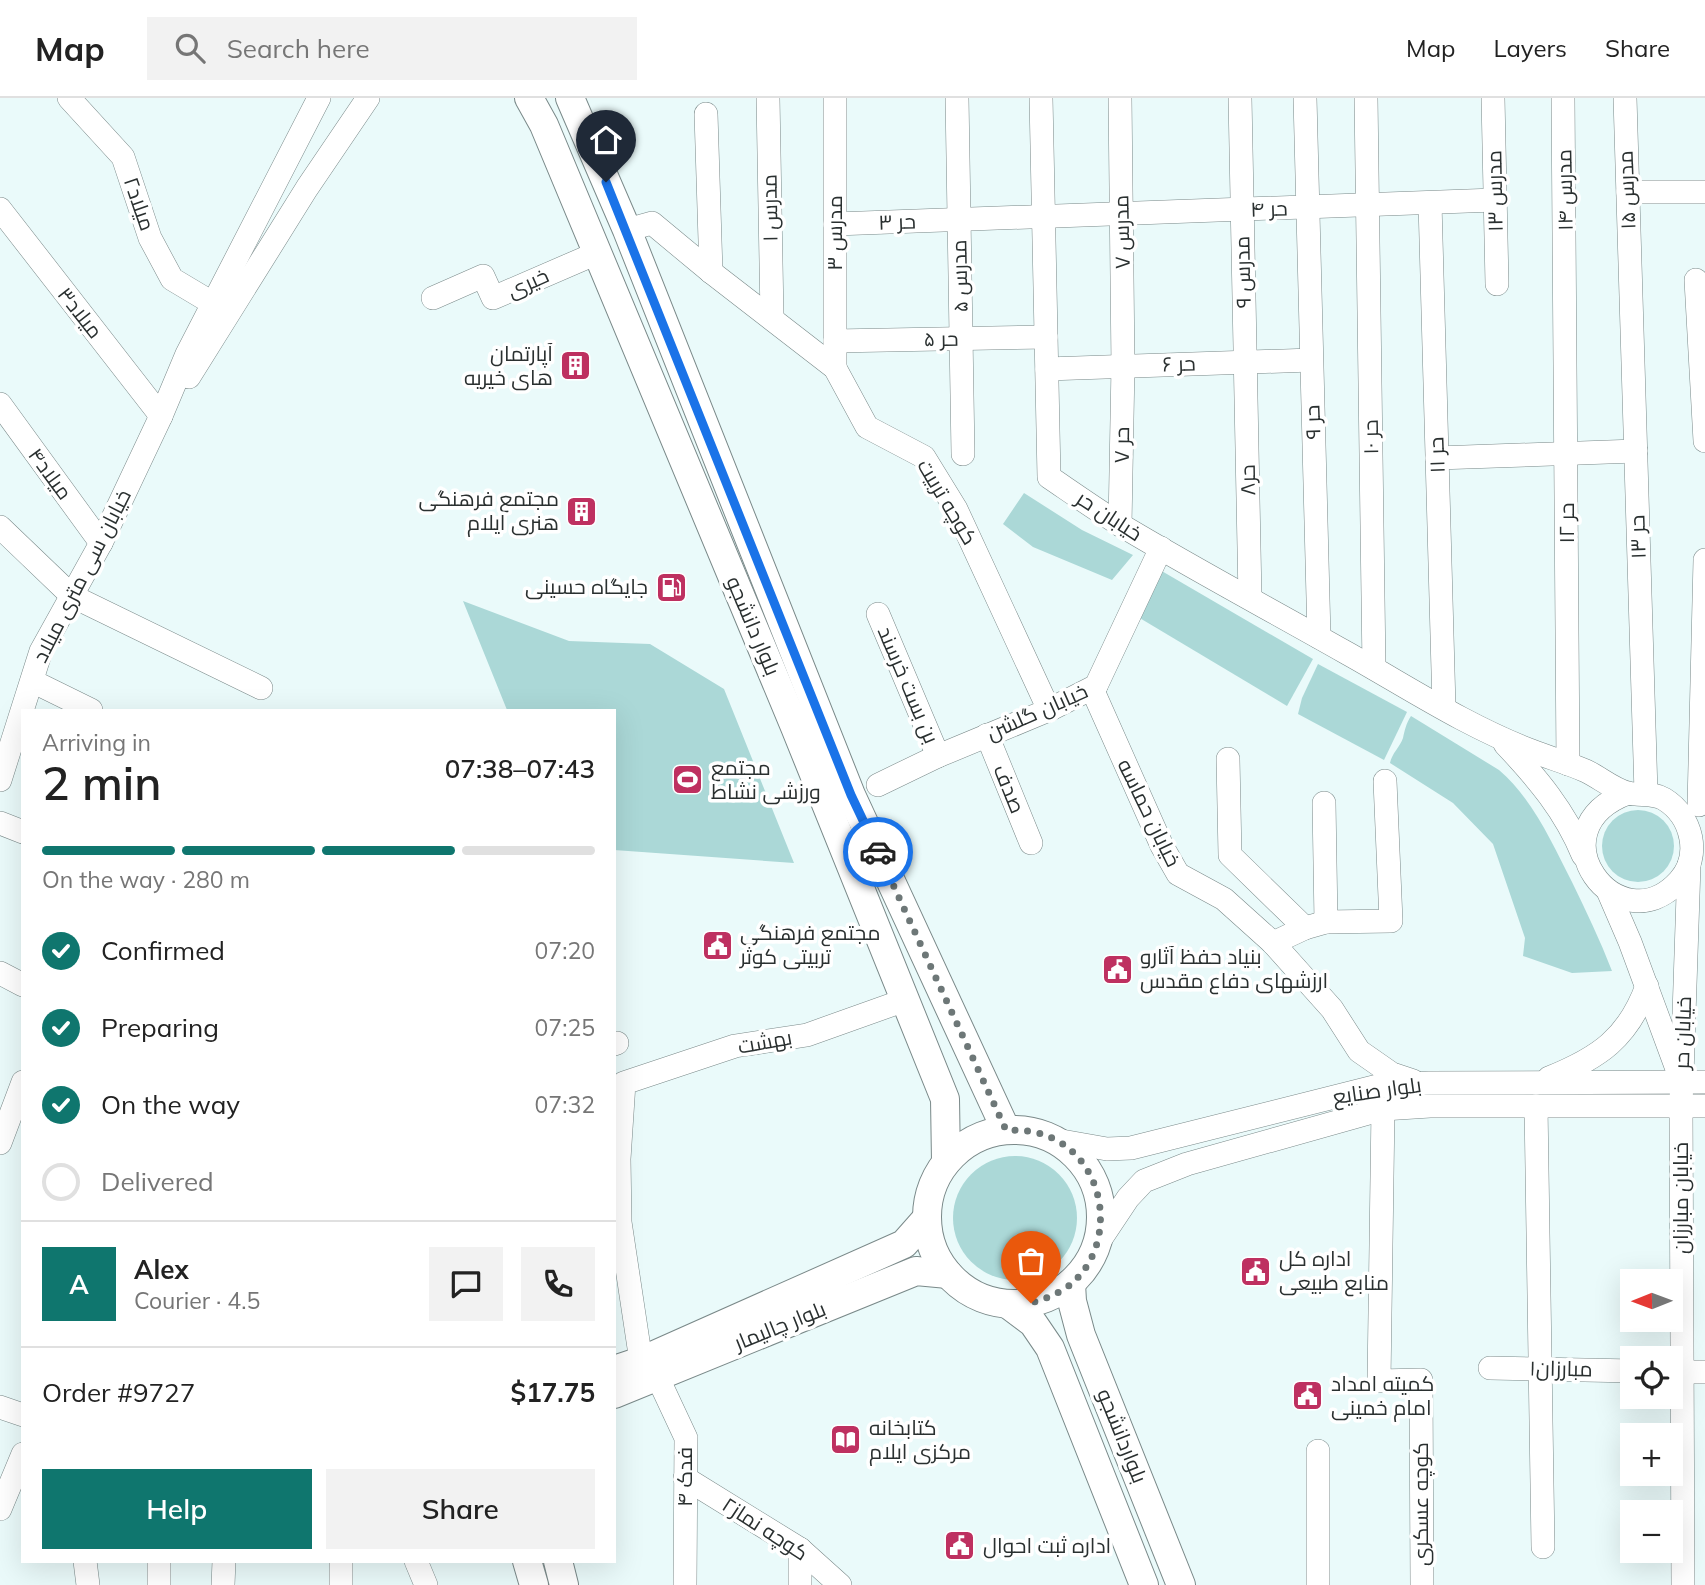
<!DOCTYPE html>
<html lang="en">
<head>
<meta charset="utf-8">
<style>
	:root { --surface:#fff; --page:#f2f2f2; --text:#222; --muted:#767676; --line:#e0e0e0; --accent:#0f766e }
	body { margin:0; font-family:Mulish,Cairo,sans-serif; background:var(--page); color:var(--text); height:100vh; display:flex; flex-direction:column; font-size:26px; white-space:nowrap }
	* { box-sizing:border-box; margin:0 }
	p { font-size:23px; color:var(--muted) }
	.icon { flex:none; width:38px; height:38px; fill:none; stroke:currentColor; stroke-width:2; stroke-linecap:round; stroke-linejoin:round }
	.map { position:relative; flex:1; overflow:hidden }
	.sheet { position:absolute; left:21px; top:611px; width:595px; height:854px; display:flex; flex-direction:column; background:var(--surface); border-radius:0px; box-shadow:0 7px 28px #0002 }
	.sheet>* { flex:none }
	.needle { width:46px; rotate:269deg }
	.buttons { position:absolute; left:1620px; top:1171px; display:grid; gap:14px }
	.buttons a { display:grid; place-items:center; width:63px; height:63px; border-radius:0px; background:var(--surface); box-shadow:0 7px 28px #0002; font-size:35px }
	.pin { position:absolute; display:grid; place-items:center; width:60px; height:60px; color:#fff; margin:-72px -30px; border-radius:50% 50% 50% 0; rotate:-45deg; box-shadow:0 0 7px #0007 }
	.pin .icon { rotate:45deg }
	.courier { position:absolute; display:grid; place-items:center; width:70px; height:70px; margin:-35px; border:5px solid #1a73e8; border-radius:50%; background:#fff; color:#222; box-shadow:0 2px 9px #0007 }
	.head em { font-style:normal; font-weight:600 }
	.head div { display:flex; flex-direction:column-reverse }
	.head { display:flex; align-items:center; justify-content:space-between; height:119px; padding:0 21px }
	h1 { font-size:46px; font-weight:600; line-height:52px }
	.bar { display:grid; grid-template-columns:repeat(4,1fr); gap:10px 7px; align-content:center; height:84px; padding:0 21px }
	.bar i { height:9px; border-radius:5px; background:var(--line) }
	.bar .active { background:var(--accent) }
	.bar p { grid-column:span 4 }
	.line { display:flex; align-items:center; gap:18px; padding:0 21px; border-top:2px solid var(--line) }
	.line div { flex:1 }
	.round { display:grid; place-items:center; flex:none; width:74px; height:74px; border-radius:0px; background:var(--page) }
	ol { padding:0 21px; list-style:none }
	li { display:flex; align-items:center; gap:21px; height:77px }
	li p { margin-inline-start:auto }
	li .icon { padding:7px; border-radius:50%; background:var(--accent); color:#fff; stroke-width:4 }
	li:last-child { color:var(--muted) }
	li i { width:38px; height:38px; border:4px solid var(--line); border-radius:50% }
	.action { display:flex; gap:14px; margin-top:auto; padding:14px 21px }
	.action a { flex:1; height:80px; border-radius:0px; background:var(--accent); color:#fff; font-size:28px; font-weight:600; line-height:80px; text-align:center }
	.action a+a { background:var(--page); color:var(--text) }
	header { display:flex; align-items:center; gap:42px; box-sizing:border-box; height:98px; padding:0 35px; background:var(--surface); border-bottom:2px solid var(--line) }
	header strong { font-size:33px }
	nav { display:flex; gap:38px; margin-inline-start:auto; font-size:24px }
	.search { width:490px; height:63px; background:var(--page); display:flex; align-items:center; gap:18px; box-sizing:border-box; padding:0 24px; border-radius:0px; color:var(--muted); font-size:26px }
	.map>svg:first-child { display:block }
	.green { fill:#abd8d7 }
	.lines { fill:none; stroke-linecap:round; stroke-linejoin:round }
	.minor-casing { stroke:#7a8989; stroke-width:24 }
	.major-casing { stroke:#7a8989; stroke-width:30 }
	.minor { stroke:#fff; stroke-width:23 }
	.major { stroke:#fff; stroke-width:28 }
	.done { stroke:#6d7777; stroke-width:7; stroke-dasharray:0 12.6 }
	.route { stroke:#1a73e8; stroke-width:9 }
	.labels { text-anchor:middle; stroke-width:7; stroke-linejoin:round; paint-order:stroke }
	.street-label { font-size:21px; fill:#2a3030; stroke:#fff }
	.poi-label { font-size:21px; fill:#2a3030; stroke:#fff; text-anchor:start }
</style>
</head>
<body>
<header>
<strong>Map</strong>
<div class="search"><svg class="icon" aria-label="search" viewBox="0 0 24 24"><circle cx="10" cy="10" r="6"/><path d="M15 15l6 6"/></svg>Search here</div>
<nav><a>Map</a><a>Layers</a><a>Share</a></nav>
</header>
<div class="map">
<svg width="1705" height="1487" viewBox="0 0 1705 1487">
	<rect width="100%" height="100%" fill="#eafafa"/>
	<g class="green">
		<polygon points="1024,395 1082,432 1133,457 1112,482 1033,449 1003,426"/>
		<polygon points="1160,472 1313,561 1287,608 1138,519"/>
		<polygon points="463,503 569,543 650,546 724,591 794,765 614,752 614,612 507,612"/>
		<polygon points="1318,566 1407,614 1384,662 1298,616 1302,600"/>
		<path d="M 1411,618 L 1499,672 C 1533,701 1552,745 1572,784 C 1586,813 1600,842 1612,873 L 1572,875 L 1523,858 L 1525,840 L 1493,746 L 1453,705 L 1390,665 C 1392,655 1400,649 1403,640 C 1405,631 1406,626 1411,618 Z"/>
		<circle cx="1638" cy="748" r="36"/>
		<circle cx="1015" cy="1120" r="62"/>
	</g>
	<g class="lines">
		<defs>
			<g id="minor">
				<polyline points="69,0 123,59 150,140 172,181 224,212"/>
				<polyline points="768,0 772,219"/>
				<polyline points="835,0 835,270"/>
				<polyline points="957,0 963,356"/>
				<path d="M 1041,0 L 1049,379 C 1074,396 1098,413 1124,429 C 1196,472 1271,512 1345,554 C 1406,588 1466,628 1532,653 C 1550,660 1568,665 1586,673 C 1599,679 1614,692 1628,695 C 1641,698 1652,694 1664,701 C 1692,718 1702,758 1679,783 C 1619,849 1530,732 1628,695"/>
				<polyline points="1120,0 1123,268 1120,427"/>
				<polyline points="1240,0 1250,500"/>
				<polyline points="1305,0 1319,539"/>
				<polyline points="1366,0 1374,570"/>
				<polyline points="1493,0 1497,186"/>
				<polyline points="1563,0 1568,666"/>
				<polyline points="1625,0 1646,695"/>
				<polyline points="706,16 711,174"/>
				<polyline points="1628,94 1705,94"/>
				<polyline points="1430,105 1444,609"/>
				<polyline points="0,111 161,318"/>
				<polyline points="835,126 1495,102"/>
				<polyline points="627,132 652,125 711,174 835,270 867,329 924,359 956,411 1049,612"/>
				<polyline points="1696,182 1705,343"/>
				<polyline points="433,200 483,178 493,200 597,155"/>
				<polyline points="835,243 1046,239"/>
				<polyline points="1047,271 1311,262"/>
				<polyline points="189,279 307,90 368,0"/>
				<polyline points="0,306 101,445"/>
				<polyline points="1437,360 1636,353"/>
				<polyline points="0,429 72,498 261,590"/>
				<polyline points="878,516 938,658"/>
				<polyline points="32,583 91,612"/>
				<polyline points="1096,588 1093,593 1162,748 1178,776 1224,801 1273,845 1332,911 1359,953 1392,976 1413,983"/>
				<polyline points="987,637 1031,745"/>
				<path d="M 1505,646 C 1537,680 1565,713 1583,757"/>
				<polyline points="1228,661 1230,757 1305,830"/>
				<polyline points="0,682 41,553 101,445 161,318 187,256 319,0"/>
				<polyline points="878,687 938,658 1049,612 1096,588 1161,450"/>
				<polyline points="1324,705 1326,824"/>
				<polyline points="1699,707 1705,462"/>
				<polyline points="0,725 23,734"/>
				<polyline points="1608,793 1630,844 1677,971"/>
				<polyline points="1273,845 1305,830 1326,824 1391,823 1385,683"/>
				<polyline points="0,875 23,887"/>
				<polyline points="614,946 617,945"/>
				<path d="M 1549,980 C 1599,960 1628,940 1647,888"/>
				<polyline points="1536,1008 1543,1449"/>
				<polyline points="1383,1011 1379,1283 1421,1282 1422,1487"/>
				<polyline points="1056,1042 1107,1051 1131,1050 1378,988 1429,985 1705,984"/>
				<polyline points="0,1045 23,984"/>
				<polyline points="1098,1145 1128,1100 1144,1083 1187,1066 1383,1011 1430,1008 1705,1008"/>
				<polyline points="641,1263 620,1124 619,1061 624,985 735,948 807,937 905,902"/>
				<polyline points="1490,1270 1633,1273"/>
				<polyline points="1671,1274 1705,1274"/>
				<polyline points="657,1278 686,1340 685,1487"/>
				<polyline points="0,1309 23,1317"/>
				<polyline points="1318,1353 1318,1487"/>
				<polyline points="685,1380 800,1451 840,1487"/>
				<polyline points="0,1411 23,1356"/>
				<polyline points="85,1463 88,1487"/>
				<polyline points="416,1463 426,1487"/>
				<polyline points="159,1487 159,1463"/>
				<polyline points="223,1487 224,1463"/>
				<polyline points="341,1487 341,1463"/>
				<polyline points="800,1487 800,1451"/>
				<polyline points="1683,1487 1681,1007 1689,767"/>
			</g>
			<g id="major">
				<polyline points="529,0 544,27 795,629 945,1001 946,1064"/>
				<polyline points="570,0 627,132 851,697 1006,1032"/>
				<circle cx="1014" cy="1119" r="87"/>
				<polyline points="1071,1186 1072,1203 1081,1237 1181,1487"/>
				<polyline points="1009,1207 1033,1225 1050,1250 1144,1487"/>
				<polyline points="614,1272 641,1263 904,1146 927,1120"/>
				<polyline points="614,1296 916,1173 948,1176"/>
				<polyline points="527,1463 534,1487"/>
				<polyline points="558,1463 564,1487"/>
			</g>
		</defs>
		<use href="#minor" class="minor-casing"/>
		<use href="#major" class="major-casing"/>
		<use href="#minor" class="minor"/>
		<use href="#major" class="major"/>
	</g>
	<g class="lines">
		<path class="done" d="M 878,754 L 1006,1032 C 1023,1032 1038,1033 1054,1041 C 1108,1068 1117,1148 1070,1187 C 1058,1196 1045,1201 1031,1205"/>
		<polyline class="route" points="606,84 851,697 878,754"/>
	</g>
	<defs>
		<symbol id="building-square" viewBox="-11 -11 22 22"><rect x="-9" y="-9" width="18" height="18" rx="4" fill="#be3060" stroke="#fff"/><path d="M-4-6H4V6H1V3H-1V6H-4ZM-2.5-4.3h1.7v1.8h-1.7ZM.8-4.3h1.7v1.8H.8ZM-2.5-1h1.7V.8h-1.7ZM.8-1h1.7V.8H.8Z" fill="#fff"/></symbol>
		<symbol id="fuel-square" viewBox="-11 -11 22 22"><rect x="-9" y="-9" width="18" height="18" rx="4" fill="#be3060" stroke="#fff"/><path d="M-5.5-6h7V0h2V4h1.3V-2.5L3-4.5l.8-.8L6-3V5H2.5V1h-1V6h-7ZM-4.2-4.7v3.2H.2V-4.7Z" fill="#fff"/></symbol>
		<symbol id="stadium-square" viewBox="-11 -11 22 22"><rect x="-9" y="-9" width="18" height="18" rx="4" fill="#be3060" stroke="#fff"/><path d="M0-5a6.5 5 0 1 0 0 10a6.5 5 0 1 0 0-10ZM-3.5-1.8h7v3.6h-7Z" fill="#fff"/></symbol>
		<symbol id="civic-square" viewBox="-11 -11 22 22"><rect x="-9" y="-9" width="18" height="18" rx="4" fill="#be3060" stroke="#fff"/><path d="M-.6-6.5H3V-4.5H.6V-3L4-1V1h2V6H-6V1h2V-1L-.6-3ZM-1.2 2.5V6h2.4V2.5Z" fill="#fff"/></symbol>
		<symbol id="library-square" viewBox="-11 -11 22 22"><rect x="-9" y="-9" width="18" height="18" rx="4" fill="#be3060" stroke="#fff"/><path d="M-6-4Q-3-5.5-.7-3.5V5Q-3 3-6 4ZM6-4Q3-5.5 .7-3.5V5Q3 3 6 4Z" fill="#fff"/></symbol>
	</defs>
	<g fill-rule="evenodd">
		<use href="#building-square" x="558" y="250" width="35" height="35"/>
		<use href="#building-square" x="564" y="396" width="35" height="35"/>
		<use href="#fuel-square" x="654" y="472" width="35" height="35"/>
		<use href="#stadium-square" x="670" y="664" width="35" height="35"/>
		<use href="#civic-square" x="700" y="830" width="35" height="35"/>
		<use href="#civic-square" x="1100" y="854" width="35" height="35"/>
		<use href="#civic-square" x="1238" y="1156" width="35" height="35"/>
		<use href="#civic-square" x="1290" y="1280" width="35" height="35"/>
		<use href="#library-square" x="828" y="1324" width="35" height="35"/>
		<use href="#civic-square" x="942" y="1430" width="35" height="35"/>
	</g>
	<g class="labels">
		<g class="street-label">
			<text transform="translate(1565 92) rotate(-91)" y="7">مدرس ۱۴</text>
			<text transform="translate(1627 92) rotate(-92)" y="7">مدرس ۱۵</text>
			<text transform="translate(1495 93) rotate(-91)" y="7">مدرس ۱۳</text>
			<text transform="translate(139 106) rotate(71)" y="7">میلاد۲</text>
			<text transform="translate(770 110) rotate(-91)" y="7">مدرس ۱</text>
			<text transform="translate(1269 111) rotate(-2)" y="7">حر ۴</text>
			<text transform="translate(897 124) rotate(-2)" y="7">حر ۳</text>
			<text transform="translate(1122 134) rotate(-91)" y="7">مدرس ۷</text>
			<text transform="translate(835 135) rotate(-90)" y="7">مدرس ۳</text>
			<text transform="translate(1243 174) rotate(-91)" y="7">مدرس ۹</text>
			<text transform="translate(960 178) rotate(-91)" y="7">مدرس ۵</text>
			<text transform="translate(528 185) rotate(-24)" y="7">خیری</text>
			<text transform="translate(80 215) rotate(52)" y="7">میلاد۳</text>
			<text transform="translate(941 241) rotate(-1)" y="7">حر ۵</text>
			<text transform="translate(1179 266) rotate(-2)" y="7">حر ۶</text>
			<text transform="translate(1313 324) rotate(-92)" y="7">حر ۹</text>
			<text transform="translate(1371 339) rotate(-91)" y="7">حر ۱۰</text>
			<text transform="translate(1122 347) rotate(-89)" y="7">حر ۷</text>
			<text transform="translate(1437 357) rotate(-92)" y="7">حر ۱۱</text>
			<text transform="translate(50 376) rotate(54)" y="7">میلاد۴</text>
			<text transform="translate(1248 382) rotate(-91)" y="7">حر۸</text>
			<text transform="translate(947 404) rotate(59)" y="7">کوچه تربیت</text>
			<text transform="translate(1109 418) rotate(33)" y="7">خیابان حر</text>
			<text transform="translate(1567 425) rotate(-90)" y="7">حر ۱۲</text>
			<text transform="translate(1638 439) rotate(-92)" y="7">۱۳ حر</text>
			<text transform="translate(82 478) rotate(-63)" y="7">خیابان سی متری میلاد</text>
			<text transform="translate(753 528) rotate(67)" y="7">بلوار دانشجو</text>
			<text transform="translate(908 587) rotate(67)" y="7">بن بست خرسند</text>
			<text transform="translate(1037 614) rotate(-24)" y="7">خیابان گلشن</text>
			<text transform="translate(1009 691) rotate(68)" y="7">صدف</text>
			<text transform="translate(1149 715) rotate(64)" y="7">خیابان حماسه</text>
			<text transform="translate(1683 935) rotate(-88)" y="7">خیابان حر</text>
			<text transform="translate(765 944) rotate(-10)" y="7">بهشت</text>
			<text transform="translate(1377 993) rotate(-8)" y="7">بلوار صنایع</text>
			<text transform="translate(1681 1100) rotate(-90)" y="7">خیابان مبارزان</text>
			<text transform="translate(780 1228) rotate(-22)" y="7">بلوار چالیمار</text>
			<text transform="translate(1561 1271) rotate(1)" y="7">مبارزان۱</text>
			<text transform="translate(1122 1338) rotate(68)" y="7">بلواردانشجو</text>
			<text transform="translate(685 1379) rotate(-90)" y="7">فدک ۴</text>
			<text transform="translate(1421 1406) rotate(-90)" y="7">کوچه عسکری</text>
			<text transform="translate(765 1431) rotate(33)" y="7">کوچه نماز۲</text>
		</g>
		<g class="poi-label">
			<text x="553" y="263" text-anchor="end">آپارتمان<tspan x="553" dy="24">های خیریه</tspan></text>
			<text x="559" y="408" text-anchor="end">مجتمع فرهنگی<tspan x="559" dy="24">هنری ایلام</tspan></text>
			<text x="648" y="496" text-anchor="end">جایگاه حسینی</text>
			<text x="711" y="677">مجتمع<tspan x="711" dy="24">ورزشی نشاط</tspan></text>
			<text x="740" y="842">مجتمع فرهنگی<tspan x="740" dy="24">تربیتی کوثر</tspan></text>
			<text x="1140" y="866">بنیاد حفظ آثارو<tspan x="1140" dy="24">ارزشهای دفاع مقدس</tspan></text>
			<text x="1279" y="1168">اداره کل<tspan x="1279" dy="24">منابع طبیعی</tspan></text>
			<text x="1331" y="1293">کمیته امداد<tspan x="1331" dy="24">امام خمینی</tspan></text>
			<text x="869" y="1337">کتابخانه<tspan x="869" dy="24">مرکزی ایلام</tspan></text>
			<text x="983" y="1455">اداره ثبت احوال</text>
		</g>
	</g>
</svg>
<div class="buttons">
<a><svg class="needle" viewBox="-14 -14 28 28"><path d="M0-13l5 13h-10z" fill="#e53935"/><path d="M0 13l5-13h-10z" fill="#767676"/></svg></a>
<a><svg class="icon" aria-label="locate" viewBox="0 0 24 24"><circle cx="12" cy="12" r="6"/><path d="M12 2v4M12 18v4M2 12h4M18 12h4"/></svg></a>
<a>+</a>
<a>−</a>
</div>
<div class="pin" style="left:1031px;top:1205px;background:#ea580c"><svg class="icon" aria-label="bag" viewBox="0 0 24 24"><path d="M5 8h14l-1 12H6zM9 8a3 3 0 0 1 6 0"/></svg></div>
<div class="pin" style="left:606px;top:84px;background:#1f2937"><svg class="icon" aria-label="home" viewBox="0 0 24 24"><path d="M3 11l9-7 9 7M6 9v11h12V9"/></svg></div>
<div class="courier" style="left:878px;top:754px"><svg class="icon" aria-label="car" viewBox="0 0 24 24"><path d="M5 17H2v-5l4-1 3-4h7l3 4 3 1v5h-3M9 17h6M6 11h13"/><circle cx="7" cy="17" r="2"/><circle cx="17" cy="17" r="2"/></svg></div>
<section class="sheet">
<div class="head"><div><h1>2 min</h1><p>Arriving in</p></div><em>07:38–07:43</em></div>
<div class="bar"><i class="active"></i><i class="active"></i><i class="active"></i><i></i><p>On the way · 280 m</p></div>
<ol>
<li><svg class="icon" aria-label="check" viewBox="0 0 24 24"><path d="M5 12l5 5 9-10"/></svg>Confirmed<p>07:20</p></li>
<li><svg class="icon" aria-label="check" viewBox="0 0 24 24"><path d="M5 12l5 5 9-10"/></svg>Preparing<p>07:25</p></li>
<li><svg class="icon" aria-label="check" viewBox="0 0 24 24"><path d="M5 12l5 5 9-10"/></svg>On the way<p>07:32</p></li>
<li><i></i>Delivered</li>
</ol>
<div class="line" style="height:126px"><b class="round" style="background:var(--accent);color:#fff">A</b><div><b>Alex</b><p>Courier · 4.5</p></div><a class="round"><svg class="icon" aria-label="chat" viewBox="0 0 24 24"><path d="M4 5h16v11H9l-5 4z"/></svg></a><a class="round"><svg class="icon" aria-label="phone" viewBox="0 0 24 24"><path d="M5 4h4l2 5-3 2q2 4 5 5l2-3 5 2v4C11 20 4 13 5 4z"/></svg></a></div>
<div class="line" style="height:91px"><div>Order #9727</div><b>$17.75</b></div>
<div class="action"><a>Help</a><a>Share</a></div>
</section>
</div>
</body>
</html>
